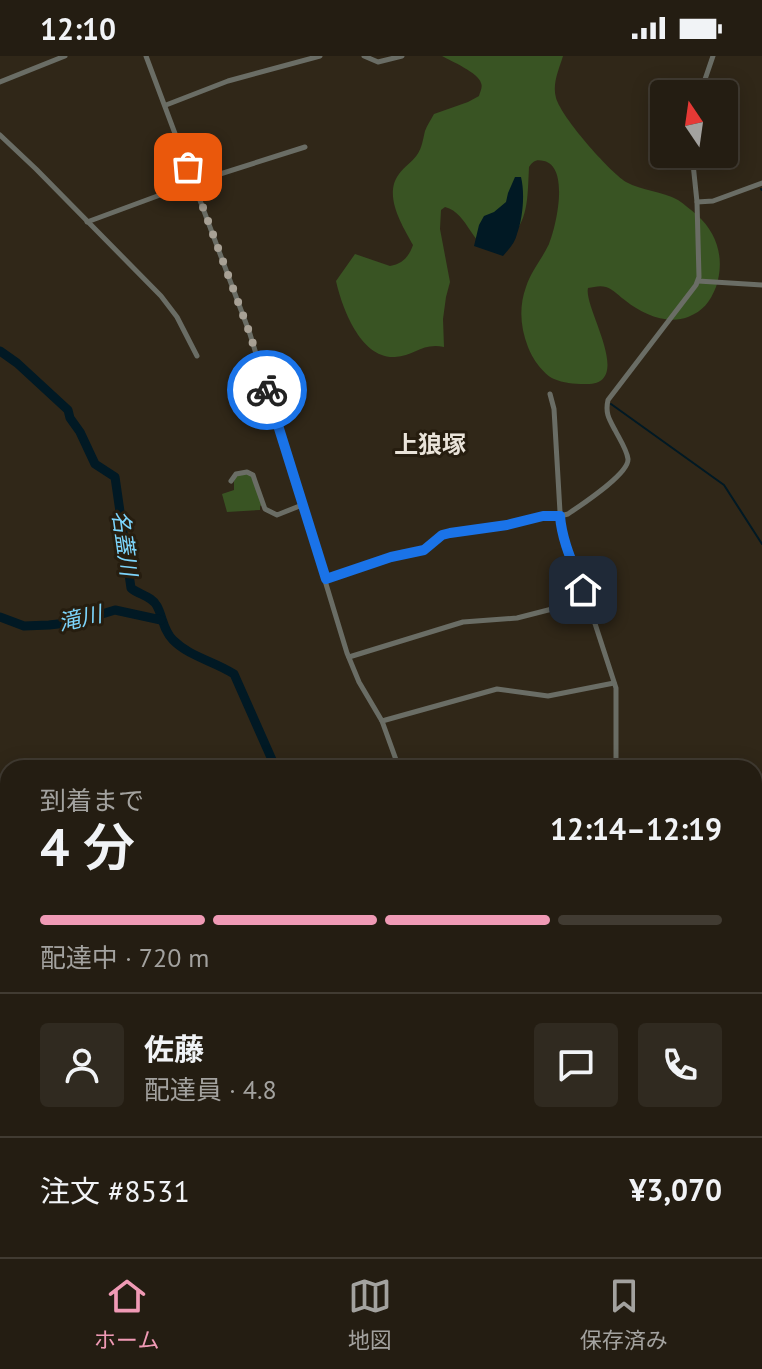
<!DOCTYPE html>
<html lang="ja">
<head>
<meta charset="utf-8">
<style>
	:root { --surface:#241d12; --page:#302a20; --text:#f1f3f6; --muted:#a3a29f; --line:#413b32; --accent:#f09ab5 }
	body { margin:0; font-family:"PT Sans","Noto Sans JP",sans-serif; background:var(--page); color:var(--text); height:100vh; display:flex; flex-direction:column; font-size:30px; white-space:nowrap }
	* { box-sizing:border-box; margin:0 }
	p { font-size:26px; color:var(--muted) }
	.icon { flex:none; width:44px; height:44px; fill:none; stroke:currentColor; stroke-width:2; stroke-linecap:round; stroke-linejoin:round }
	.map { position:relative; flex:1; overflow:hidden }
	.panel { position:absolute; left:0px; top:704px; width:762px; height:498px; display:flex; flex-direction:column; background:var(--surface); border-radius:24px 24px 0 0; box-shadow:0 4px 20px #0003,0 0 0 2px var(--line) }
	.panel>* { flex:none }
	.needle { width:52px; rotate:347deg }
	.fabs { position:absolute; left:650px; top:24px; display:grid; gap:16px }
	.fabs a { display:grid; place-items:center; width:88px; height:88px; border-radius:8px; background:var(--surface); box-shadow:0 4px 20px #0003,0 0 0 2px var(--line); font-size:40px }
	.pin { position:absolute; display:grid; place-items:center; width:68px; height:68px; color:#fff; margin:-34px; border-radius:16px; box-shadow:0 4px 12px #0006 }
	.courier { position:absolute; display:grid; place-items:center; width:80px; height:80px; margin:-40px; border:6px solid #1a73e8; border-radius:50%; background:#fff; color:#222; box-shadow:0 2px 10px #0007 }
	.headline em { font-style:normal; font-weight:600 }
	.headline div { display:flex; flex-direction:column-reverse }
	.headline { display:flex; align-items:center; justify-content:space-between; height:136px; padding:0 40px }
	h1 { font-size:52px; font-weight:600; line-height:60px }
	.bar { display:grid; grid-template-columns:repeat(4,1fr); gap:12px 8px; align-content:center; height:96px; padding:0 40px }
	.bar i { height:10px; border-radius:6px; background:var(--line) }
	.bar .on { background:var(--accent) }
	.bar p { grid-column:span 4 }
	.line { display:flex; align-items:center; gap:20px; padding:0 40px; border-top:2px solid var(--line) }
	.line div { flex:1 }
	.round { display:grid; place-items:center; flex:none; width:84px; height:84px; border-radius:8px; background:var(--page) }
	.status { display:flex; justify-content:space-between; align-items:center; height:56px; padding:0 40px; background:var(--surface); direction:ltr }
	.status svg { height:22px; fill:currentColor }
	.tab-bar { display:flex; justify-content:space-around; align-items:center; height:112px; border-top:2px solid var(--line); background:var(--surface); font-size:22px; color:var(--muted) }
	.tab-bar a { display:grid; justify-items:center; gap:4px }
	.tab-bar .on { color:var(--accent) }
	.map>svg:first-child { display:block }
	.green { fill:#395423 }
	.water { fill:#011924 }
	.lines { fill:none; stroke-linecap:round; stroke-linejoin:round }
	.stream { stroke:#011924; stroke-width:2 }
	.river { stroke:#011924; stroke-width:9 }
	.street { stroke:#6a6d65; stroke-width:5 }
	.secondary { stroke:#8f9488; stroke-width:7 }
	.done { stroke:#a8a195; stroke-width:8; stroke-dasharray:0 14.4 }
	.route { stroke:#1a73e8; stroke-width:10 }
	.labels { text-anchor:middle; stroke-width:6; stroke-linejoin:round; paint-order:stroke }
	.water-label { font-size:22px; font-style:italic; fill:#7dd5fc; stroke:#261d0f }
	.quarter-label { font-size:24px; font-weight:bold; fill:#e9e3d9; stroke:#261d0f }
</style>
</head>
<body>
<div class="status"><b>12:10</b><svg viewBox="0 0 49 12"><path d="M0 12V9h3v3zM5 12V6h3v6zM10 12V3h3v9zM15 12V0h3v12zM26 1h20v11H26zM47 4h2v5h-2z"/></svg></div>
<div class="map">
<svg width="762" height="1201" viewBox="0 0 762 1201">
	<rect width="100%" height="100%" fill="#302718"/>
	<g class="green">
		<path d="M 442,0 L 563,0 C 559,13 552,28 556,42 C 562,62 608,114 626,126 C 642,135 662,135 678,144 C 684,148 691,154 697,159 C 718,178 725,204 716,231 C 710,246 703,255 688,261 C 667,269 642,258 626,245 C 620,241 613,233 606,231 C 600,229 594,231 588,232 C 583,252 637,331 584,328 C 574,328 563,327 554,323 C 543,318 532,302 528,291 C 520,271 519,250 526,231 C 531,215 542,203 549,188 C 556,171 570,111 544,105 C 536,103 533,105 529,111 C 527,151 529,168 497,196 C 472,194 469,157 445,151 L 441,154 L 440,173 L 450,226 L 446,241 L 443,263 L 444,291 C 423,286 414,300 395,301 C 361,303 342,252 336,225 L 355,198 L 390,210 C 402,208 409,201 413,189 C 402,169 383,139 399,118 C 404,111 412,106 417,99 C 422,92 423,83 425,75 C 427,69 431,64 434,58 L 468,46 L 479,40 C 480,36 483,31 481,27 C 479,17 451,5 442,0 Z"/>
		<polygon points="246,417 251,419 262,449 260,450 260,454 227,456 222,438 234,434 234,425 236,420"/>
	</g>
	<path class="water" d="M 515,121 L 521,121 C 525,137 523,162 517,178 C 515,187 509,193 503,200 L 474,190 L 479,169 L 484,160 L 494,156 L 506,146 L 508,137 Z"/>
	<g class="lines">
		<g class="stream">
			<polyline points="761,133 762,134"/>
			<polyline points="611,348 724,429 762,488"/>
		</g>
		<g class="river">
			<path d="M 0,295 L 17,307 L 68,354 L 70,362 L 80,376 L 95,408 L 115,421 L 131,532 C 139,539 152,540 157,550 C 163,561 163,574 173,584 C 190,601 214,605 234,618 L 273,706 L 278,712"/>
			<polyline points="0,561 24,570 49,569 76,566 115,554 161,564"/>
			<polyline points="754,1052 762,1051"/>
		</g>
		<g class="street">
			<polyline points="146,0 250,278 347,597 359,626 382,665 399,712"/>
			<polyline points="364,0 378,6 402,0"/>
			<polyline points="0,26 65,0"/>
			<polyline points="700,38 713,0"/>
			<polyline points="166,49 228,25 320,0"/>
			<polyline points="0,79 36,113 161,240 177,261 197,300"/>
			<polyline points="697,146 713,145 762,127"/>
			<polyline points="87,166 198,125 305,91"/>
			<polyline points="698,225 762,229"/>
			<polyline points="550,338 554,353 561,473 586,540 616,632 616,712"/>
			<polyline points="231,425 236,418 247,416 253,419 255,425 265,453 277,459 302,449"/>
			<path d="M 326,523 L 377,505 L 424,494 L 442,479 L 450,477 L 507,469 L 543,460 L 560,460 L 568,458 C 581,449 629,418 628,403 C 627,394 619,382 615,374 C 609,363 605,357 608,344 L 696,229 L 699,221 L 697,146 L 692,98"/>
			<polyline points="349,601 463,566 517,562 556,552 586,540"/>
			<polyline points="382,665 497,633 548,640 614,627"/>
			<polyline points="0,826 8,825"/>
			<polyline points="654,1194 656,1201"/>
		</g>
		<g class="secondary">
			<polyline points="0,1166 8,1164"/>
			<polyline points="484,1194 485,1201"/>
		</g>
	</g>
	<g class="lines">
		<polyline class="done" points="188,111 250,278 267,334"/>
		<path class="route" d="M 267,334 L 326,523 L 391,501 L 424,494 L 442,479 L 450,477 L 507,469 L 543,460 L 560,460 C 562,486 574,510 583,534"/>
	</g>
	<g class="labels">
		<g class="water-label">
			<text transform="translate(125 487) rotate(82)" y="8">名蓋川</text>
			<text transform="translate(80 562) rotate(-13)" y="8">滝川</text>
		</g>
		<g class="quarter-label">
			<text x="430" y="397">上狼塚</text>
		</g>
	</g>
</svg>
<div class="fabs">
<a><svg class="needle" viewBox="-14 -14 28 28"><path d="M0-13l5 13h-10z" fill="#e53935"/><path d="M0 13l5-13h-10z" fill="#a3a29f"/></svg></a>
</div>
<div class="pin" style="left:188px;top:111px;background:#ea580c"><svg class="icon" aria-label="bag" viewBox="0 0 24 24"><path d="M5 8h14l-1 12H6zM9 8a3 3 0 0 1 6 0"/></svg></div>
<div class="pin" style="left:583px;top:534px;background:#1f2937"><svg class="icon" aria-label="home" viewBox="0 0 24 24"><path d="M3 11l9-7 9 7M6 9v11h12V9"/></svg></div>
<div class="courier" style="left:267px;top:334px"><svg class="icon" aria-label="bike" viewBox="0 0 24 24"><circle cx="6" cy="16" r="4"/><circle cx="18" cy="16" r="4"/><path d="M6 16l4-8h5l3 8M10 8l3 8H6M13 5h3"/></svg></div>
<section class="panel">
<div class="headline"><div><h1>4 分</h1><p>到着まで</p></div><em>12:14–12:19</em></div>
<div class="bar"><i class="on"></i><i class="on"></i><i class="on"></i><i></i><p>配達中 · 720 m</p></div>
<div class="line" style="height:144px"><a class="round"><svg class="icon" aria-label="person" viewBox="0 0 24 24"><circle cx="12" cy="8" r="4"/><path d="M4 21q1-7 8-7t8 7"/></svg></a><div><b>佐藤</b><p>配達員 · 4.8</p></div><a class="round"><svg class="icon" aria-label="chat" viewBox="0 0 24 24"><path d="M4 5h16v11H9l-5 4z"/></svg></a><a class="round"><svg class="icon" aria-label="phone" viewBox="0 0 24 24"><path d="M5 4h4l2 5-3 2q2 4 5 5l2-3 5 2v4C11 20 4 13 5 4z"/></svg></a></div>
<div class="line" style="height:104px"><div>注文 #8531</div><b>¥3,070</b></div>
</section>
</div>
<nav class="tab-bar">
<a class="on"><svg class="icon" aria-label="home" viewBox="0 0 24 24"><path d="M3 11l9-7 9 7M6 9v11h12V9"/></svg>ホーム</a>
<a><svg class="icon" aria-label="map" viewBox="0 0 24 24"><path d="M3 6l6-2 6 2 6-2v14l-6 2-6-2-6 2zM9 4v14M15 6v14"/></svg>地図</a>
<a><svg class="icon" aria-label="saved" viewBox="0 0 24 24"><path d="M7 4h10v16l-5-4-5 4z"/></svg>保存済み</a>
</nav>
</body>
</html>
